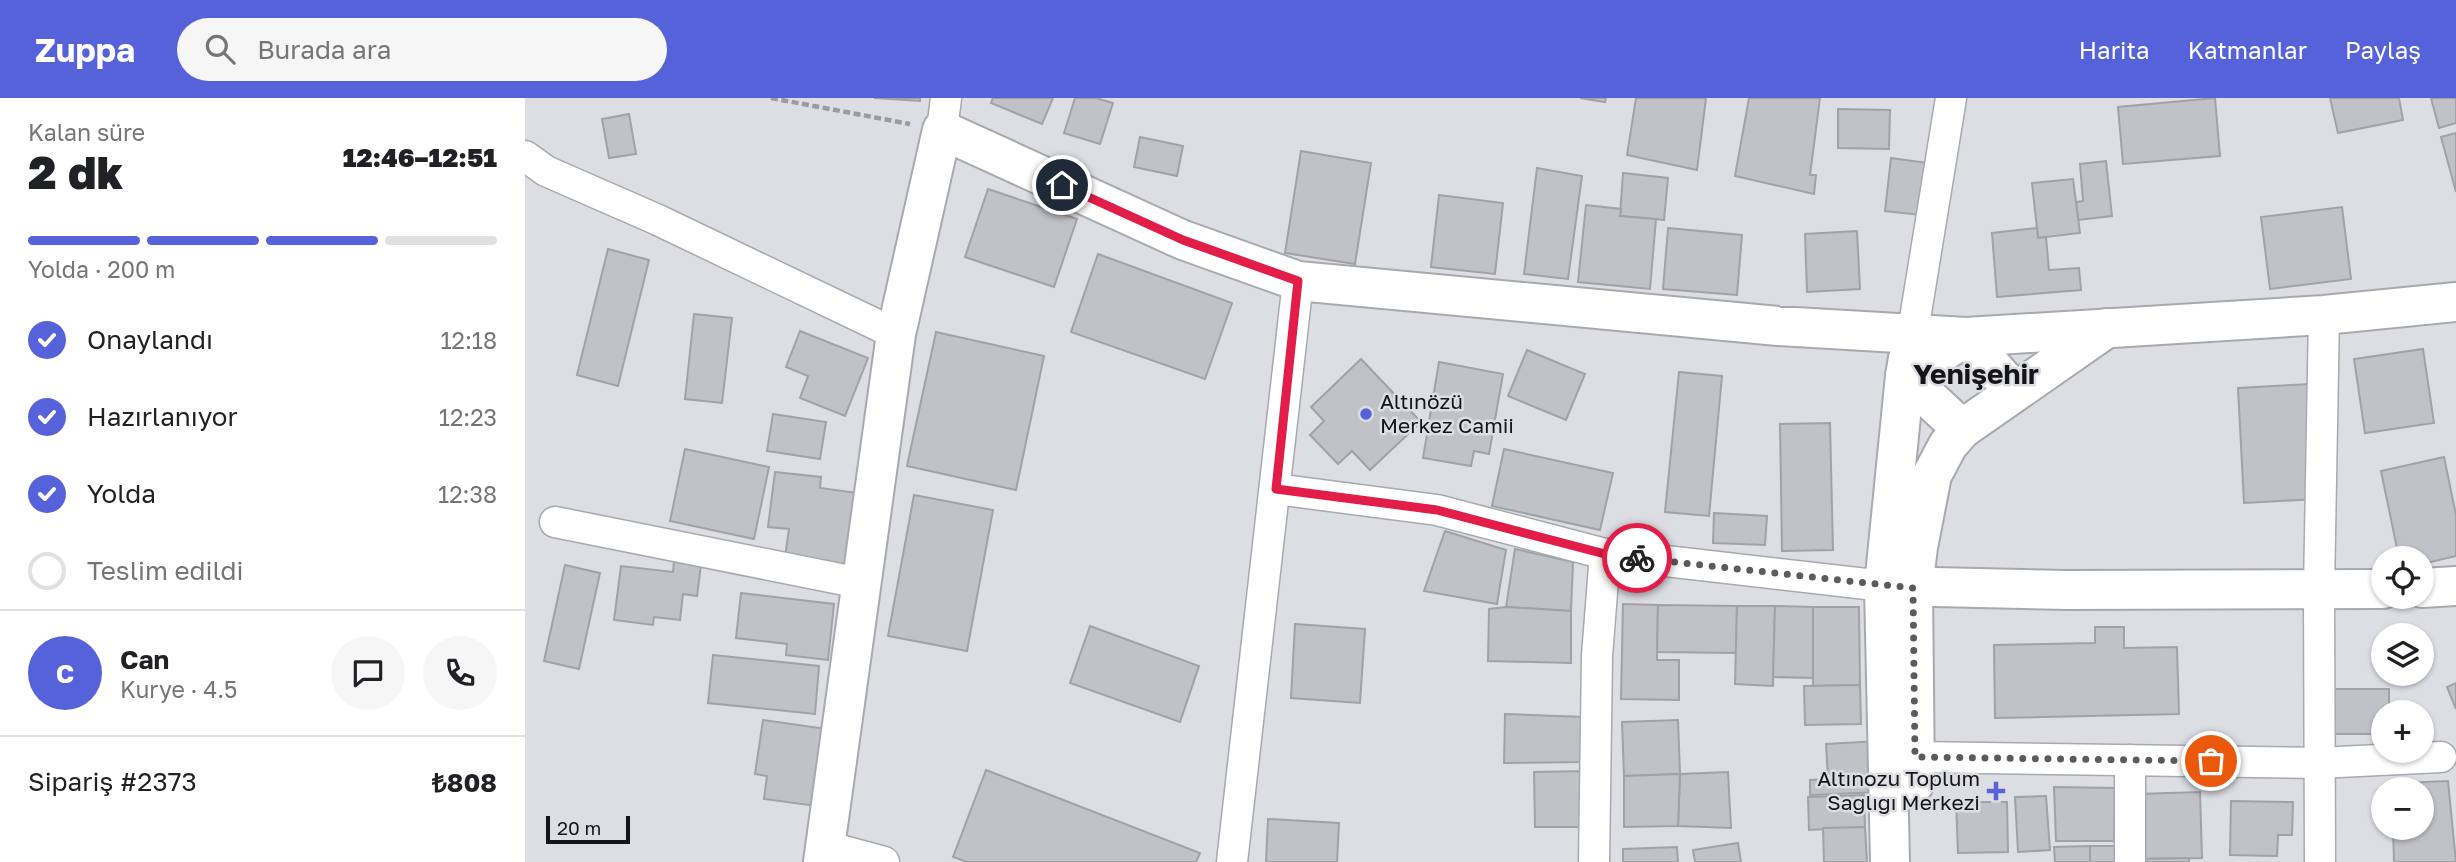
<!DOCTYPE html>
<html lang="tr">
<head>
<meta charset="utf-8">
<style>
	:root { --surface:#fff; --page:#f6f6f6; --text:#202124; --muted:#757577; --line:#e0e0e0; --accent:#5562d9 }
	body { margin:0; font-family:"Golos Text",sans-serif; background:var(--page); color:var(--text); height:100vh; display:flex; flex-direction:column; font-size:26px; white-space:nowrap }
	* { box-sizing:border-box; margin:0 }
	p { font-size:23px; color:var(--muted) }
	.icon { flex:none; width:38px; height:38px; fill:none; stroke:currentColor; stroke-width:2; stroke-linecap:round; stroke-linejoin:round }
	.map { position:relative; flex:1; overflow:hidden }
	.details { display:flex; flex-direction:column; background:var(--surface); width:525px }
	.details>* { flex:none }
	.tools { position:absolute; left:1846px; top:448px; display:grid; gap:14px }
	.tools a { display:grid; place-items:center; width:63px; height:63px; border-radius:50%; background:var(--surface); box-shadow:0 2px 5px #0004; font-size:35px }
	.scale { position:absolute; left:21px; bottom:18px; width:84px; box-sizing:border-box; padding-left:7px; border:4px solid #151517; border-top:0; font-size:19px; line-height:24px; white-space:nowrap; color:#151517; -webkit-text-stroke:5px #dddee4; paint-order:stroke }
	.pin { position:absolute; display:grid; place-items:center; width:60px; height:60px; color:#fff; margin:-30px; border:4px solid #fff; border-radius:50%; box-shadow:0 2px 7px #0007 }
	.courier { position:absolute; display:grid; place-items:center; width:70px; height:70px; margin:-35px; border:5px solid #e11d48; border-radius:50%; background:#fff; color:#222; box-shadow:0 2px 9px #0007 }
	.overview em { font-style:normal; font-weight:800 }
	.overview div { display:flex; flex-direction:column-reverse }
	.overview { display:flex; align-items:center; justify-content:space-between; height:119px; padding:0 28px }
	h1 { font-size:46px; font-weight:800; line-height:52px }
	.bar { display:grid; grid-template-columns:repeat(4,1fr); gap:10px 7px; align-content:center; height:84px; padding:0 28px }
	.bar i { height:9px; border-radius:5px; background:var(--line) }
	.bar .current { background:var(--accent) }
	.bar p { grid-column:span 4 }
	.line { display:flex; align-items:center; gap:18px; padding:0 28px; border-top:2px solid var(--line) }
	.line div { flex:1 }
	.round { display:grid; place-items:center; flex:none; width:74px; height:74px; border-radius:37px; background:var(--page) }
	ol { padding:0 28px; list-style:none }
	li { display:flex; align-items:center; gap:21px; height:77px }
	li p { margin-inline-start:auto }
	li .icon { padding:7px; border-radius:50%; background:var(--accent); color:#fff; stroke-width:4 }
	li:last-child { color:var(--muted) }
	li i { width:38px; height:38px; border:4px solid var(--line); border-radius:50% }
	header { display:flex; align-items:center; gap:42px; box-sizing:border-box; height:98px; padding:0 35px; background:var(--accent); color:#fff }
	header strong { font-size:33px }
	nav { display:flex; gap:38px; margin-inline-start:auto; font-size:24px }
	.search { width:490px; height:63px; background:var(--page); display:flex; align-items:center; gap:18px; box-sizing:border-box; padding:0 24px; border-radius:38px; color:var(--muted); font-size:26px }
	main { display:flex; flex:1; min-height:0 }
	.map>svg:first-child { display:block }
	.building { fill:#c0c2c8; stroke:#a1a2a8; stroke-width:2 }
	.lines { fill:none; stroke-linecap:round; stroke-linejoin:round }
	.street-casing { stroke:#a8a9af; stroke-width:33 }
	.secondary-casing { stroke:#a8a9af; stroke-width:42 }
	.path { stroke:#9a9b9f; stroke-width:4.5; stroke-dasharray:7 3.5; stroke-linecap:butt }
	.street { stroke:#fff; stroke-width:30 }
	.secondary { stroke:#fff; stroke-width:38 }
	.done { stroke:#5b5b5f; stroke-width:7; stroke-dasharray:0 12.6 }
	.route { stroke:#e11d48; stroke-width:9 }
	.poi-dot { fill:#5562d9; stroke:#dddee4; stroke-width:2.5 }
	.labels { text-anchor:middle; stroke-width:5; stroke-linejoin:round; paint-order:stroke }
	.poi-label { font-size:21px; fill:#151517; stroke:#dddee4; text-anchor:start }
	.district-label { font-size:28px; font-weight:bold; fill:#151517; stroke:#dddee4 }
</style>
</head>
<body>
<header>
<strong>Zuppa</strong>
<div class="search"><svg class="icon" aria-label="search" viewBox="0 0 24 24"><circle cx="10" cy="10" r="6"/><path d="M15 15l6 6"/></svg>Burada ara</div>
<nav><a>Harita</a><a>Katmanlar</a><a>Paylaş</a></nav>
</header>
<main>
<section class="details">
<div class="overview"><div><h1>2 dk</h1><p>Kalan süre</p></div><em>12:46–12:51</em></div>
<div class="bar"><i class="current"></i><i class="current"></i><i class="current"></i><i></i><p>Yolda · 200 m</p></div>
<ol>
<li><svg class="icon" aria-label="check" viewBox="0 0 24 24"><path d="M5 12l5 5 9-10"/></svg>Onaylandı<p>12:18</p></li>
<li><svg class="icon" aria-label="check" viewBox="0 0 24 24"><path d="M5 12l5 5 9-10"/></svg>Hazırlanıyor<p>12:23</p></li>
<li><svg class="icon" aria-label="check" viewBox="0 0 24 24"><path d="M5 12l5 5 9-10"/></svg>Yolda<p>12:38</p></li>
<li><i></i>Teslim edildi</li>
</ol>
<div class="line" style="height:126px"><b class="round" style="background:var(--accent);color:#fff">C</b><div><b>Can</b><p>Kurye · 4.5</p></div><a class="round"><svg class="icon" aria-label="chat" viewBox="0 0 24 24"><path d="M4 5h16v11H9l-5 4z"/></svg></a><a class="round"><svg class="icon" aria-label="phone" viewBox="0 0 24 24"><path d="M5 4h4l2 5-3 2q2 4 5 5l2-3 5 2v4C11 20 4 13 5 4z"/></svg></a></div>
<div class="line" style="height:91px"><div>Sipariş #2373</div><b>₺808</b></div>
</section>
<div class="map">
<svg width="1931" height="764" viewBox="0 0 1931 764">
	<rect width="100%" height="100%" fill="#dddee4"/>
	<g class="building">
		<polygon points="349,0 395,0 395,3"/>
		<polygon points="468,0 528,0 517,26 466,5"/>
		<polygon points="550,0 571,0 588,5 575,46 539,35"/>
		<polygon points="1055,0 1081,0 1080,4"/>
		<polygon points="1111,0 1181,0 1172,72 1102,57"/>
		<polygon points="1224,0 1295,0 1285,77 1291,77 1289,96 1210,78"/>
		<polygon points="1690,0 1695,58 1598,66 1593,9"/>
		<polygon points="1805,0 1874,0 1878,22 1813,35"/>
		<polygon points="1906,0 1931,0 1931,25 1914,30"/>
		<polygon points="1313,11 1365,12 1364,51 1313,50"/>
		<polygon points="104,16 111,56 84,60 77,21"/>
		<polygon points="1931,35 1931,94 1916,39"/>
		<polygon points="615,39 658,48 652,78 609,69"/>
		<polygon points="776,53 846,65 830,166 760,155"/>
		<polygon points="1366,60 1403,65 1396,117 1360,113"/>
		<polygon points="1581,63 1587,118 1553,122 1551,104 1558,103 1555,66"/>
		<polygon points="1012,70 1057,78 1043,181 999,176"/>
		<polygon points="1098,75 1143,80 1139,122 1095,118"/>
		<polygon points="1548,81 1555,135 1513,140 1507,85"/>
		<polygon points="463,91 552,121 529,189 440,159"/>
		<polygon points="914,97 978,105 970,176 906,169"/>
		<polygon points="1061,107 1096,111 1095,118 1131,121 1125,191 1053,184"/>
		<polygon points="1817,109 1826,181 1745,191 1736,119"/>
		<polygon points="1143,130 1217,137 1212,197 1138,191"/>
		<polygon points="1512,130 1513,140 1521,139 1524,172 1554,170 1556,192 1472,199 1467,135"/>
		<polygon points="1332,133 1335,191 1282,194 1280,136"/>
		<polygon points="83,151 124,162 93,288 52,277"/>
		<polygon points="573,156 707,205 680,281 546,234"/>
		<polygon points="169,216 207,220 197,305 160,301"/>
		<polygon points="275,233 343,260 320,318 275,300 283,278 261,269"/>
		<polygon points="411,234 519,258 491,392 382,368"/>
		<polygon points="1898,251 1909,325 1840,335 1829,261"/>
		<polygon points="1002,252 1060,276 1041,322 983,298"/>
		<polygon points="836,261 896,324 845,372 827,353 813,366 785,337 799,323 786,309"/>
		<polygon points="914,264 978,276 964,356 949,353 946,368 898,360"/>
		<polygon points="1154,274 1197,278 1184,418 1140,414"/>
		<polygon points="1786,286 1793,401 1719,405 1713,290"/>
		<polygon points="248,316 301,324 295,361 242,353"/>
		<polygon points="1305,325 1308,452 1257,453 1255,326"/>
		<polygon points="160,351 244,369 229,441 145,423"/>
		<polygon points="979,351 1088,375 1075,432 967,408"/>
		<polygon points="1919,359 1931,417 1931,458 1897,466 1897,460 1874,460 1856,373"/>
		<polygon points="250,374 296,379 295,390 333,395 325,467 260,459 264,431 243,429"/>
		<polygon points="389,397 468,412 442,553 363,538"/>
		<polygon points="1189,415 1242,418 1240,447 1188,445"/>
		<polygon points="920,433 981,452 972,506 899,493"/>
		<polygon points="990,451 1048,464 1046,513 981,509"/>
		<polygon points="149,463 176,467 172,498 158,496 155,522 129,519 128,527 89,522 96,468 148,474"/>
		<polygon points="40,467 75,475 54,571 19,563"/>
		<polygon points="216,495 309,506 303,562 261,557 262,546 211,540"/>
		<polygon points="1098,506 1133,507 1132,562 1154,562 1154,602 1096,601"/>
		<polygon points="1133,507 1212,508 1211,555 1132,554"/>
		<polygon points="1212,508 1250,508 1248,588 1210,586"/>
		<polygon points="1250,508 1288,509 1288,580 1248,579"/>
		<polygon points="981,509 1046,513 1046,565 963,563 964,511"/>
		<polygon points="1288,509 1334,509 1335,587 1288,588"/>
		<polygon points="770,526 840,531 835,605 766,600"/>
		<polygon points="565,528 674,568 655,624 545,585"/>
		<polygon points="1570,529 1599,529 1599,550 1652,549 1654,616 1470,620 1469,547 1570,545"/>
		<polygon points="188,557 294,568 290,616 183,605"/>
		<polygon points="1931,585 1931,611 1922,589"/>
		<polygon points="1335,587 1336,626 1280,627 1279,588"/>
		<polygon points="1803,591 1864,591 1864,614 1858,614 1858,636 1803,636"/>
		<polygon points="980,616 1060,619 1062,664 979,665"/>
		<polygon points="238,622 302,631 291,708 239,701 242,678 230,676"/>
		<polygon points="1153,622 1155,676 1099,678 1097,624"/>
		<polygon points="1354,643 1357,694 1285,697 1285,682 1303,681 1301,646"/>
		<polygon points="461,672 675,755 671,764 442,764 428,759"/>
		<polygon points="1062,673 1062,729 1010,729 1009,674"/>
		<polygon points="1203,674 1206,730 1153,728 1155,676"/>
		<polygon points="1155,676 1153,728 1099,729 1099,678"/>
		<polygon points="1923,683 1931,764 1869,764 1868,730 1897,730 1897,691 1878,691 1878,685"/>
		<polygon points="1529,689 1590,690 1589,743 1531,743"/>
		<polygon points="1675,694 1677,760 1614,761 1612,696"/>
		<polygon points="1339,697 1340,729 1284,732 1283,699"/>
		<polygon points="1521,698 1525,752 1493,754 1490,699"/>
		<polygon points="1706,703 1768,704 1767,737 1753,737 1752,758 1705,757"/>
		<polygon points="1431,704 1482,704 1483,754 1433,755"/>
		<polygon points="743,721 814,725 812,764 741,764"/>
		<polygon points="1340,729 1342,764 1299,764 1298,730"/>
		<polygon points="1213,745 1216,764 1170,764 1168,752"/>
		<polygon points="1565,748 1599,748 1600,764 1565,764"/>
		<polygon points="1565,748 1565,764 1530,764 1529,749"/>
		<polygon points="1152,749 1153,764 1098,764 1098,751"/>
		<polygon points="1664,760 1664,764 1614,764 1614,761"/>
	</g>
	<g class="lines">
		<defs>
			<g id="street">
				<polyline points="417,32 421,0"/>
				<polyline points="0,58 21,73 133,122 371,236"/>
				<polyline points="1388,233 1426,0"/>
				<polyline points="751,391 912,412 1080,456 1359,488"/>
				<polyline points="30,424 335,485"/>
				<polyline points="1390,659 1793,665 1916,659"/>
				<polyline points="1605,662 1605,764"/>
				<polyline points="300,748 359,764"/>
				<polyline points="707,764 773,183"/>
				<polyline points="1069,764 1072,558 1080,456"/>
				<polyline points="1795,764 1794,492 1799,217"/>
			</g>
			<g id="secondary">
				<polyline points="1383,260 1380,278 1437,331"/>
				<polyline points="1364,488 1541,492 1858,491"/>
				<polyline points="1897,490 1931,488"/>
				<polyline points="1390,685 1388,490 1393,449 1407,377 1423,347 1437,331 1582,230"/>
				<polyline points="298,764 371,236 417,32 658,142 773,183 1253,228 1441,239 1489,293"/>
				<polyline points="1365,764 1359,488 1380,278 1441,239 1799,217 1931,204"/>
			</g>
		</defs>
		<use href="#street" class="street-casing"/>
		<use href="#secondary" class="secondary-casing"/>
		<polyline class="path" points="246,0 385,26"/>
		<use href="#street" class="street"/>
		<use href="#secondary" class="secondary"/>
	</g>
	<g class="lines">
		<polyline class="done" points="1112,460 1388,490 1390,659 1686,663"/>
		<polyline class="route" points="537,87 658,142 773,183 751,391 912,412 1080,456 1112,460"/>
	</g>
	<g class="poi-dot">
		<circle cx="841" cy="316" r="7"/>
		<path d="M1467.5 682.5h7v7h7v7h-7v7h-7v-7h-7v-7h7z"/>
	</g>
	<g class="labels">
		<g class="poi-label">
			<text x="855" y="311">Altınözü<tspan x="855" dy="24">Merkez Camii</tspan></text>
			<text x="1455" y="688" text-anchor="end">Altınozu Toplum<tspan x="1455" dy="24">Saglıgı Merkezi</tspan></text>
		</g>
		<g class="district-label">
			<text x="1451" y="286">Yenişehir</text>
		</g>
	</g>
</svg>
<div class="tools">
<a><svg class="icon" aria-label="locate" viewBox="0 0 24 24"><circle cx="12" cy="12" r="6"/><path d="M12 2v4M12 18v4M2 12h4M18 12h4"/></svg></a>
<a><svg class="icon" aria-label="layers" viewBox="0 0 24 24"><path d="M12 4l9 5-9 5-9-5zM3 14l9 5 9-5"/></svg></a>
<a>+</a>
<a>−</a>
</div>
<div class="scale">20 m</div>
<div class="pin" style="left:1686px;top:663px;background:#ea580c"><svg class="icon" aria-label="bag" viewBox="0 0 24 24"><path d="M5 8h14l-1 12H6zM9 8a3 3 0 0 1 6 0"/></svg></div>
<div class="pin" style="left:537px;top:87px;background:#1f2937"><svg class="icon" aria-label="home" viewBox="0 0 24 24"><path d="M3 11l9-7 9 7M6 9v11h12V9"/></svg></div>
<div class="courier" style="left:1112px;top:460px"><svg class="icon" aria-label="bike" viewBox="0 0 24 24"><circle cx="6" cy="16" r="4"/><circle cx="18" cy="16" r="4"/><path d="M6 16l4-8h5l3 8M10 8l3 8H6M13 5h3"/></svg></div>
</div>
</main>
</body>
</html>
